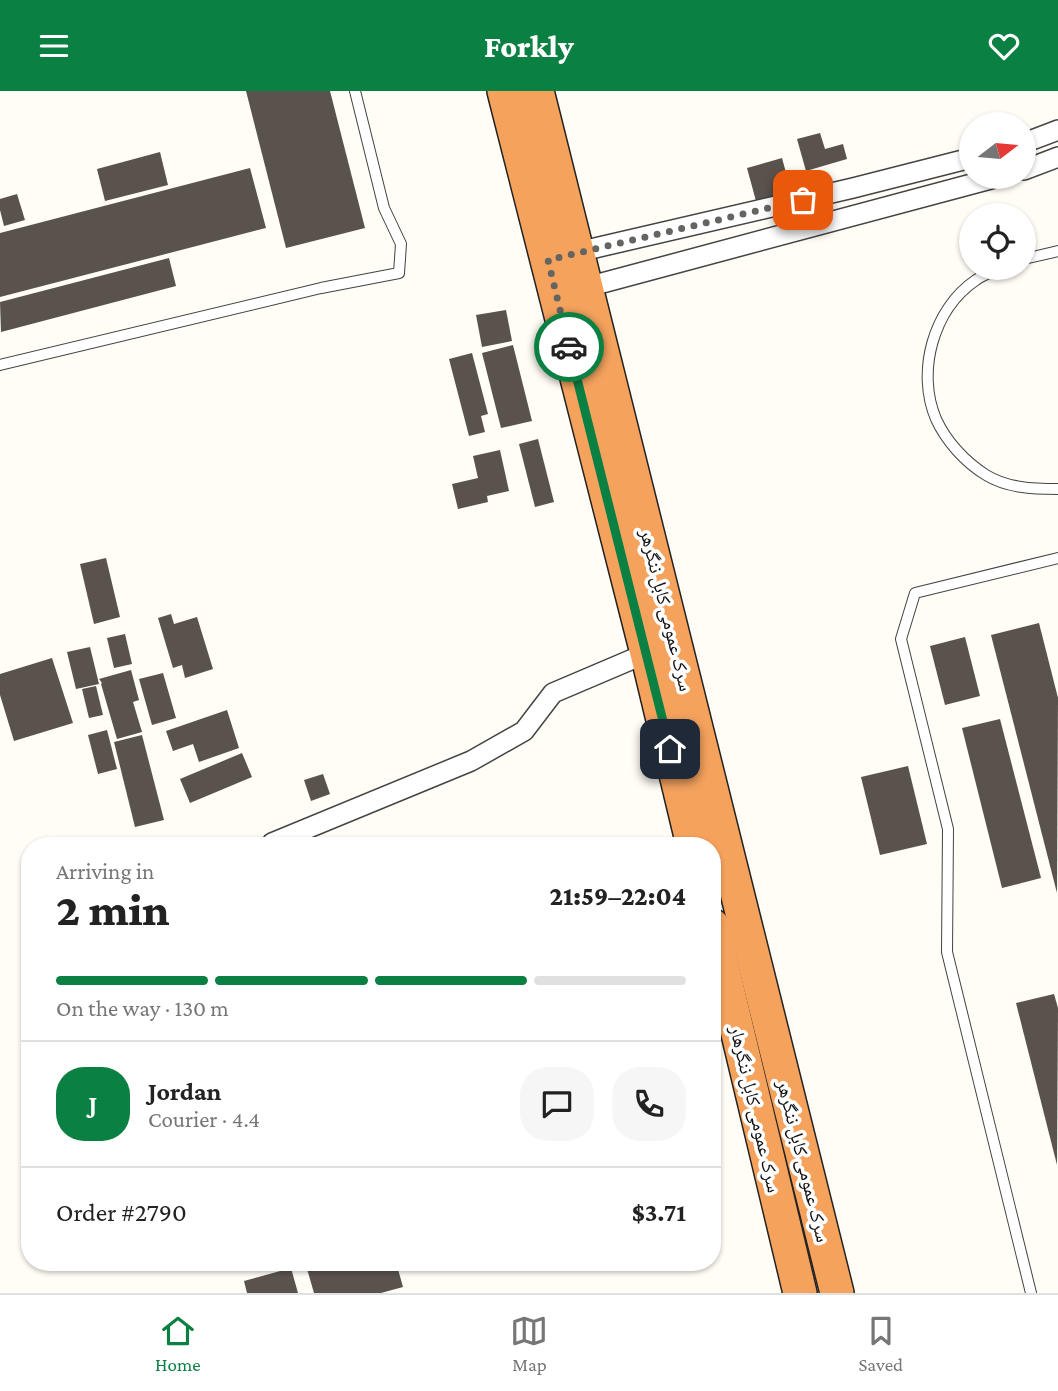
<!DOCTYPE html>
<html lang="en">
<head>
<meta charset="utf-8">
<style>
	:root { --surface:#fff; --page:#f6f6f6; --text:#222; --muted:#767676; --line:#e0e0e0; --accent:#0b8043 }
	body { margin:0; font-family:"Crimson Pro","Noto Naskh Arabic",serif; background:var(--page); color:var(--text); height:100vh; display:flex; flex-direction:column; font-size:26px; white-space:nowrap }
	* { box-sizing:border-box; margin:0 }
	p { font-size:23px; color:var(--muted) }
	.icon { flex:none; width:38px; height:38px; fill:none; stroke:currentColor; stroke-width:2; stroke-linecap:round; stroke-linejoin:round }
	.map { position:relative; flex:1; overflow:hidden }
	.side { position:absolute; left:21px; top:746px; width:700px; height:434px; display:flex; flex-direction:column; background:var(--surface); border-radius:28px; box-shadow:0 2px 5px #0004 }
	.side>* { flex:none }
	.needle { width:46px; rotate:74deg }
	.tools { position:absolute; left:959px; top:21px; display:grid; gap:14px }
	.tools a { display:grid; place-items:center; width:77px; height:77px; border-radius:50%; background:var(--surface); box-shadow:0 2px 5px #0004; font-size:35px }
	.pin { position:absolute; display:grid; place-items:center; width:60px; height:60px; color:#fff; margin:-30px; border-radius:14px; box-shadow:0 4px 10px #0006 }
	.courier { position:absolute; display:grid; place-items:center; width:70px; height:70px; margin:-35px; border:5px solid #0b8043; border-radius:50%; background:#fff; color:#222; box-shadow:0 2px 9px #0007 }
	.overview em { font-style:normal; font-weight:800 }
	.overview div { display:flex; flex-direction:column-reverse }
	.overview { display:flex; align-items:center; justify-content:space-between; height:119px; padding:0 35px }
	h1 { font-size:46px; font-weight:800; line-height:52px }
	.bar { display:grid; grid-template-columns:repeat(4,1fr); gap:10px 7px; align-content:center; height:84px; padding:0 35px }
	.bar i { height:9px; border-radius:5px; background:var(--line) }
	.bar .active { background:var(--accent) }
	.bar p { grid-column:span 4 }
	.line { display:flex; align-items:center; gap:18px; padding:0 35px; border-top:2px solid var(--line) }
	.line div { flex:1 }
	.round { display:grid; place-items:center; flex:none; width:74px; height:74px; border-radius:28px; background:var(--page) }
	header { display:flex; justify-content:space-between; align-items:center; height:91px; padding:0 35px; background:var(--accent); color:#fff; font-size:32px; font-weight:800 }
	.tab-bar { display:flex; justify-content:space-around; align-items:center; height:98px; border-top:2px solid var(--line); background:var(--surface); font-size:19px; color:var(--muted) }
	.tab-bar a { display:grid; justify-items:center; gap:4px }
	.tab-bar .active { color:var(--accent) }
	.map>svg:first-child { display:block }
	.building { fill:#5a524d }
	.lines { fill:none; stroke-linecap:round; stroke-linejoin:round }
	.lane-casing { stroke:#444; stroke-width:12 }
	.street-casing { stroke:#444; stroke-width:22 }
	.highway-casing { stroke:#222; stroke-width:36 }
	.lane { stroke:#fff; stroke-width:10 }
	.street { stroke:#fff; stroke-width:19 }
	.highway { stroke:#f5a25d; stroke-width:33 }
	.done { stroke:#646461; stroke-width:7; stroke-dasharray:0 12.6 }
	.route { stroke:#0b8043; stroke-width:9 }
	.labels { text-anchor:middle; stroke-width:7; stroke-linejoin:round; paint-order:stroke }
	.street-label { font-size:19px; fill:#111; stroke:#fff }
</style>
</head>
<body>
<header><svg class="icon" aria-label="menu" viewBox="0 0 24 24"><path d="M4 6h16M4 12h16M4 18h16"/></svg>Forkly<svg class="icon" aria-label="heart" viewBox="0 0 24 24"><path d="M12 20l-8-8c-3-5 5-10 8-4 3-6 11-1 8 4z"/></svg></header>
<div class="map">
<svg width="1058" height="1202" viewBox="0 0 1058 1202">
	<rect width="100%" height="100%" fill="#fffdf5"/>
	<g class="building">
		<polygon points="246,0 330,0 365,137 286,157"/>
		<polygon points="820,42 825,58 843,53 847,68 806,80 797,48"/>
		<polygon points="160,61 168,94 105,110 97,78"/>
		<polygon points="782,67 791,100 756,110 747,77"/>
		<polygon points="250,77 266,137 0,206 0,142"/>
		<polygon points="17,103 25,129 4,135 0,119 0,108"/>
		<polygon points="169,167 176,195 1,241 0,211"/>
		<polygon points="506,219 512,250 482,256 476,224"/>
		<polygon points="513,254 532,330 501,337 482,262"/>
		<polygon points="472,262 488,323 481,325 485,341 469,345 449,268"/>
		<polygon points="538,348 554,411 535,416 519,353"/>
		<polygon points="500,359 509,400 487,405 488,411 458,418 452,393 478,387 473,365"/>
		<polygon points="106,467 120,526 94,533 80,473"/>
		<polygon points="171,523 174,533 197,526 213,578 185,587 182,574 173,577 158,527"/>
		<polygon points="1039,532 1058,607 1057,802 991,544"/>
		<polygon points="125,543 132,573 114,577 107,547"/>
		<polygon points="965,546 980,605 945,614 930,555"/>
		<polygon points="90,556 99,593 76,598 67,561"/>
		<polygon points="52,567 73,632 14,650 0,604 0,583"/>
		<polygon points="131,579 139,609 133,611 142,641 117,648 101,593 102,592 99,588"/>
		<polygon points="163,582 176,627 152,634 139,588"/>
		<polygon points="96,595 103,624 89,627 82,598"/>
		<polygon points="227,619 239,657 199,671 193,653 173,660 166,640"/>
		<polygon points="1000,628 1041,787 1002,797 962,637"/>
		<polygon points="107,639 117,678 98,683 88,644"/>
		<polygon points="142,644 164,729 135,736 114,651"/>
		<polygon points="242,662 252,686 190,712 180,688"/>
		<polygon points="908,675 927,753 880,764 861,686"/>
		<polygon points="323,683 330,703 311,710 304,689"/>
		<polygon points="1054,903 1058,917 1057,1074 1016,912"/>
		<polygon points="305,1171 396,1171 403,1196 381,1202 314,1202"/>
		<polygon points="291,1177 298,1202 247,1202 244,1190"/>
	</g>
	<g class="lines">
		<defs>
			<g id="lane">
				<polyline points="1024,168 1058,160"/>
				<path d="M 1000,177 C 992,181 983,184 976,189 C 933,218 916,281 936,328 C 946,350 965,371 986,384 C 1007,397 1033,398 1058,398"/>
				<polyline points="0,274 321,197 399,182 401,153 384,117 355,0"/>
				<polyline points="1031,1202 947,861 948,738 901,548 915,502 1058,467"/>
			</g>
			<g id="street">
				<polyline points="1024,52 1058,39"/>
				<polyline points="1024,79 1058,66"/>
				<polyline points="569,163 853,97 971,67"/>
				<polyline points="576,199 998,86"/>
				<polyline points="272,752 471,670 524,640 553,602 647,562"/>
			</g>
			<g id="highway">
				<polyline points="504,0 647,562 693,754"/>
				<polyline points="537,0 837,1202"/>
				<polyline points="712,834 800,1202"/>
			</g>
		</defs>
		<use href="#lane" class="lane-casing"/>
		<use href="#street" class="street-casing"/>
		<use href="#highway" class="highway-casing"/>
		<use href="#lane" class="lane"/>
		<use href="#street" class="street"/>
		<use href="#highway" class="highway"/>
	</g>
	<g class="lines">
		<polyline class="done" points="569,256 548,169 803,109"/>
		<polyline class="route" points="569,256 670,658"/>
	</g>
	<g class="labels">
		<g class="street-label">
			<text transform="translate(667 519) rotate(76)" y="7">سرک عمومی کابل ننگرهر</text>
			<text transform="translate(756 1018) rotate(77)" y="7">سرک عمومی کابل ننگرهار</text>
			<text transform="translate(804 1070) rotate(76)" y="7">سرک عمومی کابل ننگرهر</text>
		</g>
	</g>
</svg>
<div class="tools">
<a><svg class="needle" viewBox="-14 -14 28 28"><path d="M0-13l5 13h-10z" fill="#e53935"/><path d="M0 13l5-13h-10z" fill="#767676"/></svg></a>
<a><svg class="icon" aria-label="locate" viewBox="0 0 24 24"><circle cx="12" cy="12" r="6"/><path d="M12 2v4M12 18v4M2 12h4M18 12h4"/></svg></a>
</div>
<div class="pin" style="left:803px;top:109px;background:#ea580c"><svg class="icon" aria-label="bag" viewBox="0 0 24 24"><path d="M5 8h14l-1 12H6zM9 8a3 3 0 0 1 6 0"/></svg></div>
<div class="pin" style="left:670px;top:658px;background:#1f2937"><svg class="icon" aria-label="home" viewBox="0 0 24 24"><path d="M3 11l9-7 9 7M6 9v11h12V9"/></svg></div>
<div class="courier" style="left:569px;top:256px"><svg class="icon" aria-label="car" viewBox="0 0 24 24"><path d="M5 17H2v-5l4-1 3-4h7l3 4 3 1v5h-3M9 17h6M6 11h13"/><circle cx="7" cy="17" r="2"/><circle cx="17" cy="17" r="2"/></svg></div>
<section class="side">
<div class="overview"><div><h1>2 min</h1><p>Arriving in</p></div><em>21:59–22:04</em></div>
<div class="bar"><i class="active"></i><i class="active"></i><i class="active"></i><i></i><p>On the way · 130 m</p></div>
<div class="line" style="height:126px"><b class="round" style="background:var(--accent);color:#fff">J</b><div><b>Jordan</b><p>Courier · 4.4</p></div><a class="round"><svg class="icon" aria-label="chat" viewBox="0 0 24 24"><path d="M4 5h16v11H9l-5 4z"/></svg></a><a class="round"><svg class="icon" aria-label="phone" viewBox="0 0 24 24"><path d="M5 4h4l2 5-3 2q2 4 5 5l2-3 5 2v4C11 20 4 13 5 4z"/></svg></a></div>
<div class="line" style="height:91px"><div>Order #2790</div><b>$3.71</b></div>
</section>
</div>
<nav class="tab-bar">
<a class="active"><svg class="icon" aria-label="home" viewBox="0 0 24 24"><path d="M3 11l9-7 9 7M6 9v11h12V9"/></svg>Home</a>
<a><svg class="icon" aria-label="map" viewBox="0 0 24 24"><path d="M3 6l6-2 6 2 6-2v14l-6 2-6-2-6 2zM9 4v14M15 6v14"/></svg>Map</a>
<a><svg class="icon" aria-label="saved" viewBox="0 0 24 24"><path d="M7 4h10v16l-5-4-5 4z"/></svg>Saved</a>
</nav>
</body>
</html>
